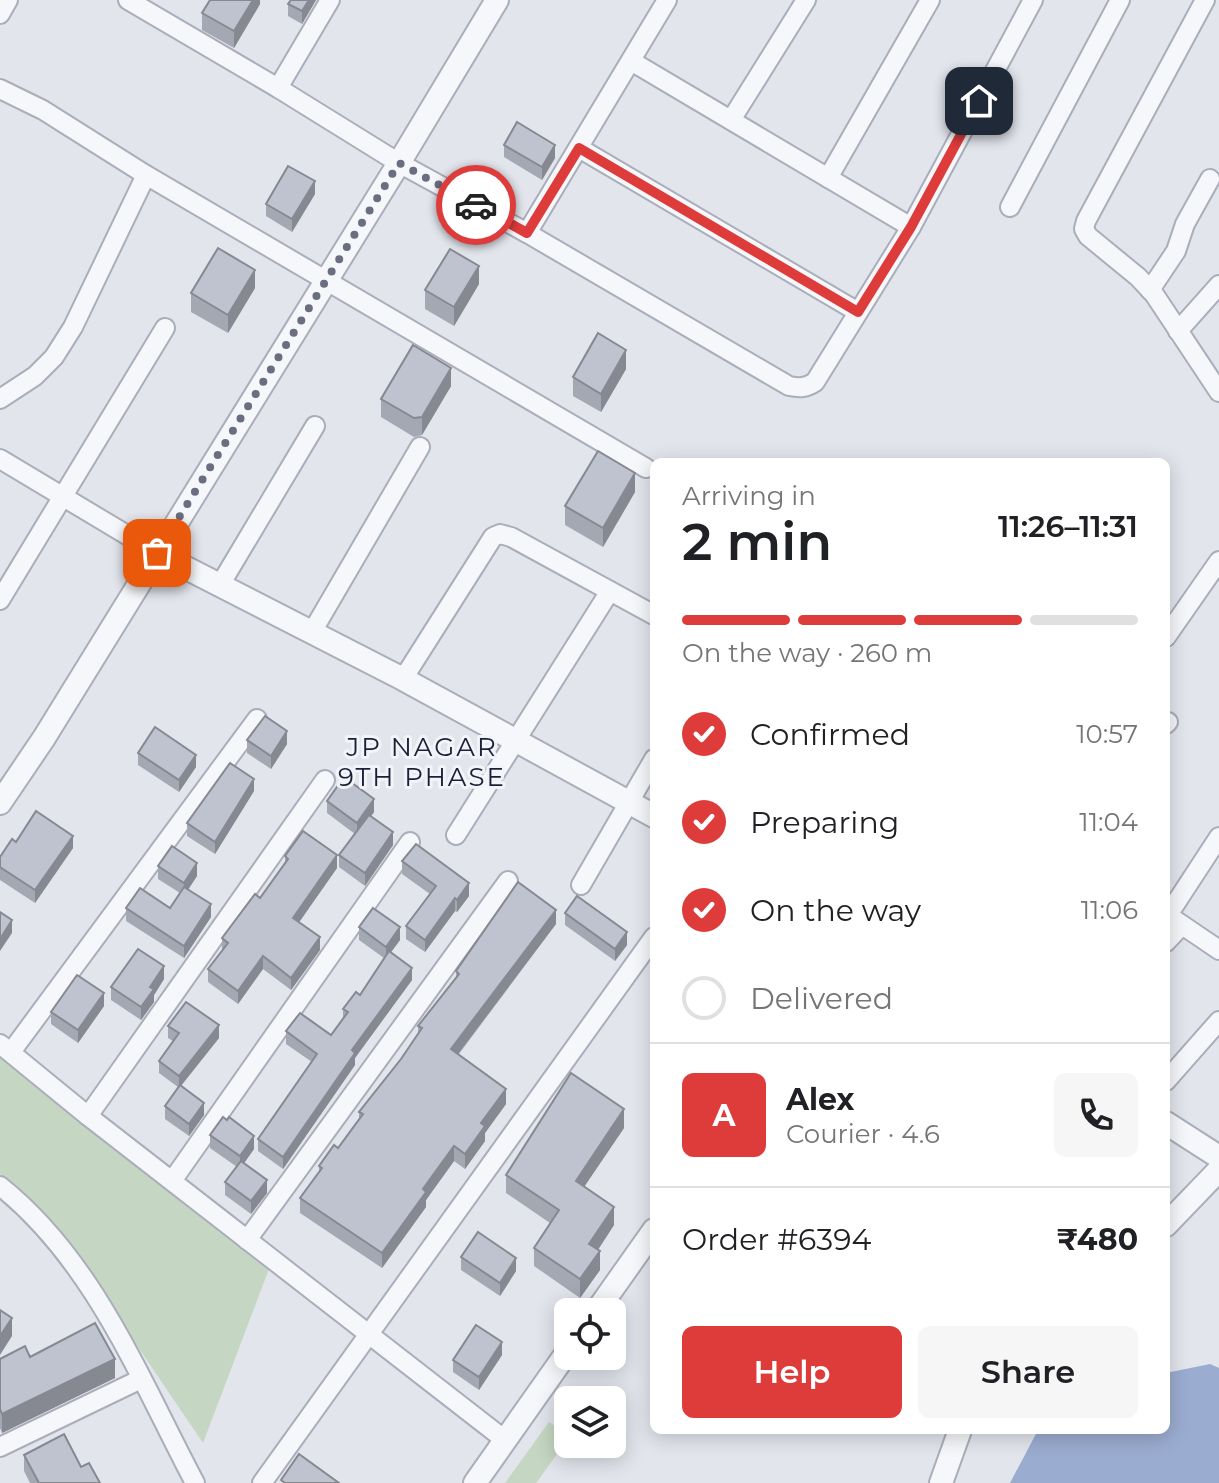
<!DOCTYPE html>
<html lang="en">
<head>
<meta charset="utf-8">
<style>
	:root { --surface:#fff; --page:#f6f6f6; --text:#202124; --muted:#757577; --line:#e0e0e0; --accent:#de3b3b }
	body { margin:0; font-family:Montserrat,sans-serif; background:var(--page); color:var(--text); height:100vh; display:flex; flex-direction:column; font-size:30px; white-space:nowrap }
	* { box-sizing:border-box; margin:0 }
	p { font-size:26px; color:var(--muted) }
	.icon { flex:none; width:44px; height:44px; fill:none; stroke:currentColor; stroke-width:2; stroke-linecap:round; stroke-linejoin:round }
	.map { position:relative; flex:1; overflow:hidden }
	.drawer { position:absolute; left:650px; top:458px; width:520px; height:976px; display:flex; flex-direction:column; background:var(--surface); border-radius:12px; box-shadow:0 4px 20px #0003 }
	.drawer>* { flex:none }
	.controls { position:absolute; left:554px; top:1298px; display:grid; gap:16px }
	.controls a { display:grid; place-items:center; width:72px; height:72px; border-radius:12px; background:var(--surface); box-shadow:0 4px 20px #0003; font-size:40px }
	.pin { position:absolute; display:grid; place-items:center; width:68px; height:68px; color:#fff; margin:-34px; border-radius:16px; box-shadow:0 4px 12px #0006 }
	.courier { position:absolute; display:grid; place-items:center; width:80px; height:80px; margin:-40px; border:6px solid #de3b3b; border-radius:50%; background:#fff; color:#222; box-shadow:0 2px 10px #0007 }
	.overview em { font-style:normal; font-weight:600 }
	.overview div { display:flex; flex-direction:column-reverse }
	.overview { display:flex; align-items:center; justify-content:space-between; height:136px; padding:0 32px }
	h1 { font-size:52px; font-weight:600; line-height:60px }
	.bar { display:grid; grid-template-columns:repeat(4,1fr); gap:12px 8px; align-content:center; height:96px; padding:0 32px }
	.bar i { height:10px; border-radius:6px; background:var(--line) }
	.bar .selected { background:var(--accent) }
	.bar p { grid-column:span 4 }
	.line { display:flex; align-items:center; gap:20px; padding:0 32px; border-top:2px solid var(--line) }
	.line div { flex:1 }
	.round { display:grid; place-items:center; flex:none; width:84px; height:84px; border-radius:12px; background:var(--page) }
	ol { padding:0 32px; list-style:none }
	li { display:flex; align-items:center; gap:24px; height:88px }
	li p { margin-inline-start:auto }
	li .icon { padding:8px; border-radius:50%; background:var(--accent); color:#fff; stroke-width:4 }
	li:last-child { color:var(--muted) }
	li i { width:44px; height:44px; border:4px solid var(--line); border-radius:50% }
	.button { display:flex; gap:16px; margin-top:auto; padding:16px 32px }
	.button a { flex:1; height:92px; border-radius:12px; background:var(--accent); color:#fff; font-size:32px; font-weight:600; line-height:92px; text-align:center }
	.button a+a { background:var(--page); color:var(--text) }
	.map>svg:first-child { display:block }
	.green { fill:#c5d7c2 }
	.water { fill:#9aacd0 }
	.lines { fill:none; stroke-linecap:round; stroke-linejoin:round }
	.minor-casing { stroke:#aaaeba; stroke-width:22 }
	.tertiary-casing { stroke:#aaaeba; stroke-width:26 }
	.minor { stroke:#f6f7fa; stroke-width:18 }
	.tertiary { stroke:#f6f7fa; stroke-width:22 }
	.wall { fill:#a4a8b3 }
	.shaded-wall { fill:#868892 }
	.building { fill:#bfc3d0; stroke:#868892; stroke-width:2 }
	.done { stroke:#696f81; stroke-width:8; stroke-dasharray:0 14.4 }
	.route { stroke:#de3b3b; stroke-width:10 }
	.labels { text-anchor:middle; stroke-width:6; stroke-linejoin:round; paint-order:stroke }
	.neighbourhood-label { font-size:26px; letter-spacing:2px; fill:#1a2037; stroke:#f3f4f9 }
</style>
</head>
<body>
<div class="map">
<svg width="1219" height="1483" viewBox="0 0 1219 1483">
	<rect width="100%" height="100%" fill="#e2e5ec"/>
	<g class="green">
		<polygon points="0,1044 272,1261 203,1443 54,1223 0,1174"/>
		<polygon points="549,1422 568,1435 568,1439 536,1483 505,1483"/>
	</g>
	<polygon class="water" points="1210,1364 1219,1368 1219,1483 1010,1483 1038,1430 1166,1430 1166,1373"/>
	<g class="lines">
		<defs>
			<g id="minor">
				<path d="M 128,0 L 278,88 L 399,163 L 527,233 L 789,386 C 800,388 806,388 815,382 L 911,227 L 1033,0"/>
				<polyline points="1205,0 1086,221 1084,229 1088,236 1138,277 1154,294 1219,392"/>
				<polyline points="0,14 8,0"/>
				<polyline points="631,61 911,227"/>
				<polyline points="278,88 330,0"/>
				<polyline points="0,89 43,110 146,175 646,468"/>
				<polyline points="731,120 806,0"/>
				<polyline points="579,148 858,312"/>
				<polyline points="828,178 930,0"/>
				<polyline points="1010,207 1120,0"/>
				<polyline points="527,233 667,0"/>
				<polyline points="1150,290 1176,251 1185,224 1210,179"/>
				<polyline points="1178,331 1219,285"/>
				<polyline points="0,399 35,376 54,357 73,327 146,175"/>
				<polyline points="0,459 157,553"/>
				<polyline points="220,585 315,426"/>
				<polyline points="0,600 165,328"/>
				<polyline points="312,632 420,447"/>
				<polyline points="1166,637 1219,561"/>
				<polyline points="403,679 493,537 500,534 511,537 654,615"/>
				<polyline points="1166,724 1168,722"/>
				<polyline points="456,835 610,591"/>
				<polyline points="581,885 654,759"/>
				<polyline points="1166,914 1219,950"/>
				<polyline points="1168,915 1219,837"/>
				<polyline points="1166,942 1182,925"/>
				<polyline points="0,1044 88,1116 505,1440"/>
				<polyline points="11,1052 257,719"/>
				<polyline points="1166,1081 1219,1021"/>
				<polyline points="88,1116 325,780"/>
				<polyline points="172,1181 410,842"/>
				<path d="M 0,1186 C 94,1261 140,1379 195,1483"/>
				<polyline points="247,1240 508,881"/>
				<polyline points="0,1447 141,1379"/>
				<polyline points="262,1483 654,937"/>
			</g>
			<g id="tertiary">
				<polyline points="157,553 403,679 654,816"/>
				<polyline points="0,803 44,738 399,163 497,0"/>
				<polyline points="1166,1123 1219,1157"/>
				<polyline points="1166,1225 1219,1170"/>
				<polyline points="596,1312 654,1230"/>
				<polyline points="475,1483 568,1351"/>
				<polyline points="941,1483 960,1430"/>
			</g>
		</defs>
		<use href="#minor" class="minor-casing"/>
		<use href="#tertiary" class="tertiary-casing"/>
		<use href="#minor" class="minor"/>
		<use href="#tertiary" class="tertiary"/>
	</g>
	<g class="wall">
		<polygon points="260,0 260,4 234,48 202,30 202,13"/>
		<polygon points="316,0 302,24 288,16 288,4"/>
		<polygon points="504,145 555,158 542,180 504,157"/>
		<polygon points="315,194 292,232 266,216 266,204"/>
		<polygon points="479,284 454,326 425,309 425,290"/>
		<polygon points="255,288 228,333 191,312 191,293"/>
		<polygon points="626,369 601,412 573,396 573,377"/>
		<polygon points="451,386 422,435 414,437 381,417 381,399"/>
		<polygon points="635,492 603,547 565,525 565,506"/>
		<polygon points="247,740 287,744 271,769 247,753"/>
		<polygon points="138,753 196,767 179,792 138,765"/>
		<polygon points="254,791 215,854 187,836 187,823"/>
		<polygon points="327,801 374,812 371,816 393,845 365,886 339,867 339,855 355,834 327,813"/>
		<polygon points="16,842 73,848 35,903 0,880 0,857"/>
		<polygon points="285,856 337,868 299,922 320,950 291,990 263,969 238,1004 208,982 208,969 222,951 222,938 260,898 285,864"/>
		<polygon points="402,861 469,896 457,912 455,911 425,952 406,939 406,926 430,894 402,874"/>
		<polygon points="158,866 197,876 188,889 211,917 184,958 126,921 126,908 170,908 180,893 158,879"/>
		<polygon points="565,913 627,945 615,961 565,925"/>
		<polygon points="556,924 459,1054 506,1104 485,1133 485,1141 465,1169 454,1161 426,1200 426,1207 382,1268 300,1213 300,1198 319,1173 319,1166 338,1148 359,1119 359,1112 401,1059 418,1033 418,1026 456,977 456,971"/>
		<polygon points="359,927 400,940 391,952 412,980 355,1058 355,1065 283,1169 258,1151 258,1139 312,1062 286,1044 286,1031 331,1035 343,1018 343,1009 360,995 384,958 359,940"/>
		<polygon points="164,979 154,995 154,1002 141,1020 111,1000 111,987"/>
		<polygon points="104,1006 78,1043 51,1024 51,1012"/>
		<polygon points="168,1026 219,1038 181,1086 204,1115 189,1136 165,1119 165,1106 178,1087 159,1073 159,1061 173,1041 168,1038"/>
		<polygon points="624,1128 584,1186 614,1225 598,1250 600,1270 580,1298 534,1266 534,1248 550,1223 506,1193 506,1175"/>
		<polygon points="210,1135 254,1149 244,1163 267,1193 251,1214 225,1195 225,1182 237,1167 210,1148"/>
		<polygon points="461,1257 516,1271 500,1296 461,1270"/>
		<polygon points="502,1355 479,1390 453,1372 453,1360"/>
		<polygon points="30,1357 115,1378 2,1433 0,1428 0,1359"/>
		<polygon points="24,1455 81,1467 100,1483 30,1483 24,1471"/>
	</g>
	<g class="shaded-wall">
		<polygon points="253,0 260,0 260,4 234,48 234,31"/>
		<polygon points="309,0 316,0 302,24 302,11"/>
		<polygon points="555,145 555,158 542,180 542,167"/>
		<polygon points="315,181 315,194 292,232 292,219"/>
		<polygon points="479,266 479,284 454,326 454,307"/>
		<polygon points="255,270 255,288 228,333 228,315"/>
		<polygon points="626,350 626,369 601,412 601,394"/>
		<polygon points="451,368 451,386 422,435 422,417"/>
		<polygon points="635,473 635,492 603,547 603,528"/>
		<polygon points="287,731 287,744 271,769 271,756"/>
		<polygon points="196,755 196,767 179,792 179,780"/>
		<polygon points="254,779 254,791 215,854 215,842"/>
		<polygon points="374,799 374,812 357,836 357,823"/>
		<polygon points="393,832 393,845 365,886 365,873"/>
		<polygon points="73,836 73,848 35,903 35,890"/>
		<polygon points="337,855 337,868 293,931 293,918"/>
		<polygon points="197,863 197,876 184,896 184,883"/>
		<polygon points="469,883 469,896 457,912 457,900"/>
		<polygon points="455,898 455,911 425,952 425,940"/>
		<polygon points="211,904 211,917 184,958 184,946"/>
		<polygon points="556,910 556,924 451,1063 451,1049"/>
		<polygon points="12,920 12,933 0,951 0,939"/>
		<polygon points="400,927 400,940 386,959 386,947"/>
		<polygon points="627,932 627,945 615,961 615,949"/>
		<polygon points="320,937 320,950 291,990 291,978"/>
		<polygon points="263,956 263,969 238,1004 238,991"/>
		<polygon points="164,966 164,979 154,995 154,1002 141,1020 141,1007 150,987"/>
		<polygon points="412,968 412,980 355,1058 355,1065 283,1169 283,1157 352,1050"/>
		<polygon points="104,993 104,1006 78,1043 78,1030"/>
		<polygon points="219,1025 219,1038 179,1088 179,1076"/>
		<polygon points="506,1089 506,1104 485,1133 485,1141 465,1169 465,1154 481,1123"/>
		<polygon points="204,1103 204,1115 189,1136 189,1124"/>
		<polygon points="624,1109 624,1128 576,1199 576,1181"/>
		<polygon points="254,1136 254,1149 240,1169 240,1156"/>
		<polygon points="454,1146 454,1161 426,1200 426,1207 382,1268 382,1253 423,1189"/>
		<polygon points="267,1180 267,1193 251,1214 251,1201"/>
		<polygon points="614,1207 614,1225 589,1263 589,1244"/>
		<polygon points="600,1251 600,1270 580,1298 580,1279"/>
		<polygon points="516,1258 516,1271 500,1296 500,1283"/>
		<polygon points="12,1318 12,1336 0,1355 0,1336"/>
		<polygon points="502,1342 502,1355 479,1390 479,1377"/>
		<polygon points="115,1359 115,1378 2,1433 2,1414"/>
	</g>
	<g class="building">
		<polygon points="210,0 253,0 234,31 202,13"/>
		<polygon points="291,0 309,0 302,11 288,4"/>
		<polygon points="517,122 555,145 542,167 504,145"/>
		<polygon points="288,166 315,181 292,219 266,204"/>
		<polygon points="218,248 255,270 228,315 191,293"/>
		<polygon points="450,249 479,266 454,307 425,290"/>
		<polygon points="598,333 626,350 601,394 573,377"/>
		<polygon points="413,345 451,368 422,417 414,418 381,399"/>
		<polygon points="598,451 635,473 603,528 565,506"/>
		<polygon points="265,716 287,731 271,756 247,740"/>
		<polygon points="155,727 196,755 179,780 138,753"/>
		<polygon points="230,763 254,779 215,842 187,823"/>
		<polygon points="344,777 374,799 357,823 327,801"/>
		<polygon points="36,811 73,836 35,890 0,867 0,857 12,839 16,842"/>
		<polygon points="369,815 393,832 365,873 339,855"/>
		<polygon points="303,831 337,855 293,918 320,937 291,978 263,956 238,991 208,969 228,943 222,938 255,894 260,898 288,859 285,856"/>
		<polygon points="416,844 469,883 457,900 455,898 425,940 406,926 436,886 402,861"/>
		<polygon points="172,846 197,863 184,883 158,866"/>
		<polygon points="518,882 556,910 451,1049 506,1089 481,1123 485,1126 465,1154 454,1146 423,1189 426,1192 382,1253 300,1198 322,1168 319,1166 334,1145 338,1148 363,1114 359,1112 401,1059 422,1028 418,1026 459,974 456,971"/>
		<polygon points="184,887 211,904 184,946 126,908 140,888 170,908"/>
		<polygon points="577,896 627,932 615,949 565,913"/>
		<polygon points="373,908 400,927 386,947 359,927"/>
		<polygon points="0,912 12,920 0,939"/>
		<polygon points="138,949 164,966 150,987 154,989 141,1007 111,987"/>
		<polygon points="389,951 412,968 352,1050 355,1053 283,1157 258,1139 317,1054 286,1031 300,1013 331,1035 348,1012 343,1009 356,992 360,995"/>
		<polygon points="77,975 104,993 78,1030 51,1012"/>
		<polygon points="186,1002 219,1025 179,1076 159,1061 179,1033 168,1026"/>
		<polygon points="571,1073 624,1109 576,1181 614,1207 589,1244 600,1251 580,1279 534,1248 559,1210 506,1175"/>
		<polygon points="180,1085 204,1103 189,1124 165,1106"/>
		<polygon points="223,1117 227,1120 229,1117 254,1136 240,1156 210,1135"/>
		<polygon points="241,1161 267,1180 251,1201 225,1182"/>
		<polygon points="478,1232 516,1258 500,1283 461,1257"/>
		<polygon points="0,1310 12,1318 0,1336"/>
		<polygon points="95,1323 115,1359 2,1414 0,1409 0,1359 25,1346 30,1357"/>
		<polygon points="476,1325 502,1342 479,1377 453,1360"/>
		<polygon points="64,1434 81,1467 89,1463 100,1483 39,1483 24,1455"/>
		<polygon points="299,1454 339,1483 285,1483 281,1480"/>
	</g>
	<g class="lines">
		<polyline class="done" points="157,553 399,163 476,205"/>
		<polyline class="route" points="476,205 527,233 579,148 858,312 911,227 979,101"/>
	</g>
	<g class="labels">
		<g class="neighbourhood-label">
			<text x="422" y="756">JP NAGAR<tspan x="422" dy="30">9TH PHASE</tspan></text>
		</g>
	</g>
</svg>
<div class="controls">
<a><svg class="icon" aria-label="locate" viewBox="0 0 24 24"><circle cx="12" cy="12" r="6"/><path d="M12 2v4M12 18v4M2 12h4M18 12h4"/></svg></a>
<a><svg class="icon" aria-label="layers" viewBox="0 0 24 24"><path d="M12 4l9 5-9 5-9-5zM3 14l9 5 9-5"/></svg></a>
</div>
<div class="pin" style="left:157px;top:553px;background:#ea580c"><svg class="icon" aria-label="bag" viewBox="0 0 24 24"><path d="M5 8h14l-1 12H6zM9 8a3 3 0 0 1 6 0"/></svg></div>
<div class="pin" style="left:979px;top:101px;background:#1f2937"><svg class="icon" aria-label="home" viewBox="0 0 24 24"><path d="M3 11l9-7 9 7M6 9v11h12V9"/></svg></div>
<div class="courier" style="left:476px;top:205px"><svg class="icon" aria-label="car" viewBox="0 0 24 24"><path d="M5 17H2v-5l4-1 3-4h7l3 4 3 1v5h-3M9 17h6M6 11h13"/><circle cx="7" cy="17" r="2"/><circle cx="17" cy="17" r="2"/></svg></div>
<section class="drawer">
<div class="overview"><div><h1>2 min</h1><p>Arriving in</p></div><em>11:26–11:31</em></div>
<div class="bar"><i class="selected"></i><i class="selected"></i><i class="selected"></i><i></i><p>On the way · 260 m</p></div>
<ol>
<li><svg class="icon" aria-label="check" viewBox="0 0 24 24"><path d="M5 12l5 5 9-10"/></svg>Confirmed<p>10:57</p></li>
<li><svg class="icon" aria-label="check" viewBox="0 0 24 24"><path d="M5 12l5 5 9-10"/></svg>Preparing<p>11:04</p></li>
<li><svg class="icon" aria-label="check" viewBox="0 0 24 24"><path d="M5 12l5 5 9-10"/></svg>On the way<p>11:06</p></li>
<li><i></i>Delivered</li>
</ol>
<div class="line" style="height:144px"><b class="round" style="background:var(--accent);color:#fff">A</b><div><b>Alex</b><p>Courier · 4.6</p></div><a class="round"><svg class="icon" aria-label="phone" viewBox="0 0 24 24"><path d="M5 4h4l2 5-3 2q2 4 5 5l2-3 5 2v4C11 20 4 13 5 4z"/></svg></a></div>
<div class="line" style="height:104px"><div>Order #6394</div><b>₹480</b></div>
<div class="button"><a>Help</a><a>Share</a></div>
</section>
</div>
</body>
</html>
